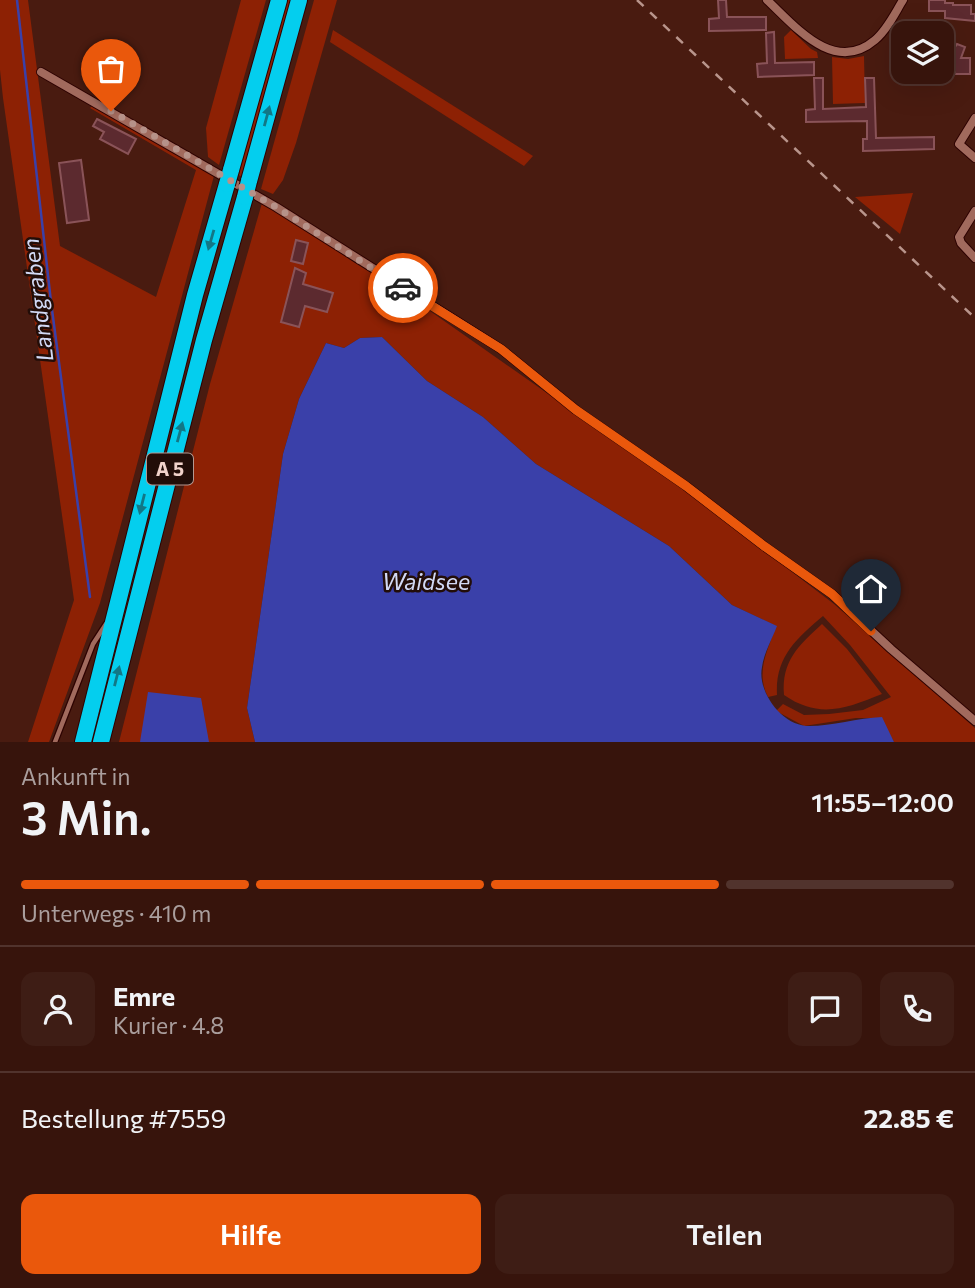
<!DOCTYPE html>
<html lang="de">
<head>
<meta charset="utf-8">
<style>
	:root { --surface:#37140c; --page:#3e1d15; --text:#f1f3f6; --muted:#aa9e9d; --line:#51332d; --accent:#ea580c }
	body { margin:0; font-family:Commissioner,sans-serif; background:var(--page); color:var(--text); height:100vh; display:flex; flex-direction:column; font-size:26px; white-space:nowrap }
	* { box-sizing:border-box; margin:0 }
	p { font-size:23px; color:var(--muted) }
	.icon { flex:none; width:38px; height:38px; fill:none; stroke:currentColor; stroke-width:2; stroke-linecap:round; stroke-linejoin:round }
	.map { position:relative; height:742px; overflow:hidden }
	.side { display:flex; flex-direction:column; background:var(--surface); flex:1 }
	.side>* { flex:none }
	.buttons { position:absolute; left:891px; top:21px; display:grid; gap:14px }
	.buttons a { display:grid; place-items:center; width:63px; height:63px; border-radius:14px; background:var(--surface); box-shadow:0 7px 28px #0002,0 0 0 2px var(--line); font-size:35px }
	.pin { position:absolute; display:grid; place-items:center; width:60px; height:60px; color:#fff; margin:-72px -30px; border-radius:50% 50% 50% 0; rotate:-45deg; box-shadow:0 0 7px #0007 }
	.pin .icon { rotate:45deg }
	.courier { position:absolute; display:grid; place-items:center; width:70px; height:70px; margin:-35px; border:5px solid #ea580c; border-radius:50%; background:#fff; color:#222; box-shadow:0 2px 9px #0007 }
	.headline em { font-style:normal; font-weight:600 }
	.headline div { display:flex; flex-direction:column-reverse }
	.headline { display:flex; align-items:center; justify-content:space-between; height:119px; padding:0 21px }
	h1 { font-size:46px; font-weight:600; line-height:52px }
	.bar { display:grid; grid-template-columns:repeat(4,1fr); gap:10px 7px; align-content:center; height:84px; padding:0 21px }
	.bar i { height:9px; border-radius:5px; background:var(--line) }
	.bar .current { background:var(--accent) }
	.bar p { grid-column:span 4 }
	.line { display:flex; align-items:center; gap:18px; padding:0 21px; border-top:2px solid var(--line) }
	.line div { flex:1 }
	.round { display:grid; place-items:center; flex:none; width:74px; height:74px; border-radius:14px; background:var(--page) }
	.action { display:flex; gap:14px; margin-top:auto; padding:14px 21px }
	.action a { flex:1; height:80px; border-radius:14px; background:var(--accent); color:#fff; font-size:28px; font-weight:600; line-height:80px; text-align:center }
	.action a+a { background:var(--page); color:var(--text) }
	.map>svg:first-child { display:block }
	.green { fill:#8d2104 }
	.water { fill:#3a40a9 }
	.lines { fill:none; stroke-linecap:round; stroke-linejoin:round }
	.stream { stroke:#3a40a9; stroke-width:2.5 }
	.building { fill:#5c2a2f; stroke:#8a5358; stroke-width:2 }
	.service-casing { stroke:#2d0200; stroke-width:7 }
	.minor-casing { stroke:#2d0200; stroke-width:10 }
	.motorway-casing { stroke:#2d0200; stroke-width:18 }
	.service { stroke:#a16a5d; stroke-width:4.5 }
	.minor { stroke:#a16a5d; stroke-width:8 }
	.motorway { stroke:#04ceee; stroke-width:16 }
	.rail { stroke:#b9958c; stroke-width:2.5; stroke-dasharray:9 9; stroke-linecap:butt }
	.motorway-bridge-casing { stroke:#2d0200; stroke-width:18; stroke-linecap:butt }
	.motorway-bridge { stroke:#04ceee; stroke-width:16 }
	.oneway { fill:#127786 }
	.done { stroke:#b69289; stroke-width:7; stroke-dasharray:0 12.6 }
	.route { stroke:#ea580c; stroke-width:9 }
	.labels { text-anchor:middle; stroke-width:5; stroke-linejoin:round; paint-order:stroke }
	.shield { fill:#220d08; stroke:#b39790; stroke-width:2 }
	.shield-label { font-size:19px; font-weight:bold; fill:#f1d2ca }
	.water-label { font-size:23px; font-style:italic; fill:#d2d9f5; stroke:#220d08 }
</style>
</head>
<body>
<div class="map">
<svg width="975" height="742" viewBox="0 0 975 742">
	<rect width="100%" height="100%" fill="#491b10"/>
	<g class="green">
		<polygon points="0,0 28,0 60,246 156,297 196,170 90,108 95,103 215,172 100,603 49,742 28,742 74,600 3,98 0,70"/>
		<polygon points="241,0 266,0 219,165 208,157 206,128"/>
		<polygon points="287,0 293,0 242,177 237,174"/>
		<polygon points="314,0 337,0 296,143 283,180 273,194 261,189"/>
		<polygon points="333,30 533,156 524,166 330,42"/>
		<polygon points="791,30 811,49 817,52 818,58 785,59 784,37"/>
		<polygon points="864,56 865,103 833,104 832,57 848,59"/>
		<polygon points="913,193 900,234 855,197"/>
		<path d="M 262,203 L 289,216 L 352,261 L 410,297 L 678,485 L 834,604 L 975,728 L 975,742 L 894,742 L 881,718 L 856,718 L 804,726 L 776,711 L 783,704 L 804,715 L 829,714 L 863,710 L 891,697 L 850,645 L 823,616 C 796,639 775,657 777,695 L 768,697 C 755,672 768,650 776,626 L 732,605 L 669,546 L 536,464 L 483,417 L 427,381 L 382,337 L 360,338 L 344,348 L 326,343 L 299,399 L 283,454 L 247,708 L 255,742 L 119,742 L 210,384 Z"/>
		<path d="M 822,624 L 847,649 L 882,694 C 845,709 819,719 784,695 C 781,661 799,645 822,624 Z"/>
	</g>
	<g class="water">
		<path d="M 382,337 L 427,381 L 483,417 L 536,464 L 669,546 L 732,605 L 777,626 C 772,639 764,653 762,667 C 757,691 781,724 806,726 C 828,727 857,718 882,717 L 894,742 L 255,742 L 247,708 L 283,454 L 299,399 L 326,343 L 344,348 L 360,338 Z"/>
		<polygon points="148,692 201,698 209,742 140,742"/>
	</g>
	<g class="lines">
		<polyline class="stream" points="17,0 51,302 90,597"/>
	</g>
	<g class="building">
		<polygon points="718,0 726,0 727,17 766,17 766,30 709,31 709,19 719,18"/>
		<polygon points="929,0 945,0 945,3 953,3 953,5 971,5 971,14 975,14 975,21 945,18 945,11 929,11"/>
		<polygon points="774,32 775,63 814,62 814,75 758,77 757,64 767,63 766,33"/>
		<polygon points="957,44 965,47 961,58 970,58 970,74 955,74 955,64 942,64 942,48 955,47"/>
		<polygon points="814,78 823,78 823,109 866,107 865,78 874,78 876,138 934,137 934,149 863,151 863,139 867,139 867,121 806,122 806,110 815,109"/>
		<polygon points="97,119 136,139 128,154 100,139 104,132 93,126"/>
		<polygon points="81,160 89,220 67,223 59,163"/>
		<polygon points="296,240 308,243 303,264 291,261"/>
		<polygon points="295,268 306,273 303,284 333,293 327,312 305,306 299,327 281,322"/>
	</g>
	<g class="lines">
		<defs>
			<polyline id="service" points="55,742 93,644 106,624"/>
			<g id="minor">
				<path d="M 767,0 C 795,26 834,75 875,40 C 887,30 895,13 903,0"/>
				<polyline points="41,72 276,207 501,349 576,410 686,486 764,546 832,594 891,649 975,721"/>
				<polyline points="975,118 959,144 975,158"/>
				<polyline points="975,211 959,237 961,243 975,258"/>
			</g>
			<g id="motorway">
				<polyline points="231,170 279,0"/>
				<polyline points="249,181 299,0"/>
				<polyline points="83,742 195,295 227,184"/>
				<polyline points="101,742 204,340 245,197"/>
			</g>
		</defs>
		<use href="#service" class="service-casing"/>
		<use href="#minor" class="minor-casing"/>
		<use href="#motorway" class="motorway-casing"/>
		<use href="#service" class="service"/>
		<use href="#minor" class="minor"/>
		<use href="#motorway" class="motorway"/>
		<polyline class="rail" points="637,0 975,318"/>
		<defs>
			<g id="motorway-bridge">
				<polyline points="227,184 231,170"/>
				<polyline points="245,197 249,181"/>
			</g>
		</defs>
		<use href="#motorway-bridge" class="motorway-bridge-casing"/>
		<use href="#motorway-bridge" class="motorway-bridge"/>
	</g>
	<defs><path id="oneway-solid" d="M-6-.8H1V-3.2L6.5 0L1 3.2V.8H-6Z" transform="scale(1.75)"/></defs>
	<g class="oneway">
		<use href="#oneway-solid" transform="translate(267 116) rotate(-75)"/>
		<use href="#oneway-solid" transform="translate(211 240) rotate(106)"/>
		<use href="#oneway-solid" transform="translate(180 432) rotate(-75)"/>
		<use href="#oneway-solid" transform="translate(142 504) rotate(104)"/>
		<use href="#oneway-solid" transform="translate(117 676) rotate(-76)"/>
	</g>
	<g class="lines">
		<polyline class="done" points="111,111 276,207 403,288"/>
		<polyline class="route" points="403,288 501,349 576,410 686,486 764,546 832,594 871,631"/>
	</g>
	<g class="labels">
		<rect class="shield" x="147" y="453.5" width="46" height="31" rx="5"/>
		<g class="shield-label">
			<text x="170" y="476">A 5</text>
		</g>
		<g class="water-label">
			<text transform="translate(38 300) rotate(-97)" y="8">Landgraben</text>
			<text x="426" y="590">Waidsee</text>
		</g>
	</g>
</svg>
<div class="buttons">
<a><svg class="icon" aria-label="layers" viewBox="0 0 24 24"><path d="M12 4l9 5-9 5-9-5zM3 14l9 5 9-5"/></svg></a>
</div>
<div class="pin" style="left:111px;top:111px;background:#ea580c"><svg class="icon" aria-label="bag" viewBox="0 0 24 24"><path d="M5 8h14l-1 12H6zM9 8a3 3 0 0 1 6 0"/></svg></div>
<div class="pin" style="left:871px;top:631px;background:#1f2937"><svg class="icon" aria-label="home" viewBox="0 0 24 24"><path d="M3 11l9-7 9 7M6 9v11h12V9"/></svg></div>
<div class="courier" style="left:403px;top:288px"><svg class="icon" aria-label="car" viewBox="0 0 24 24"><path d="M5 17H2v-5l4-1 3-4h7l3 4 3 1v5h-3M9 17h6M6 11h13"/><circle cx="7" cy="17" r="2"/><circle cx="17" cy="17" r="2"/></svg></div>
</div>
<section class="side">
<div class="headline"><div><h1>3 Min.</h1><p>Ankunft in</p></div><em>11:55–12:00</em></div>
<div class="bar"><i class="current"></i><i class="current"></i><i class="current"></i><i></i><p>Unterwegs · 410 m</p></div>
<div class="line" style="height:126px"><a class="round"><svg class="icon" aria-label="person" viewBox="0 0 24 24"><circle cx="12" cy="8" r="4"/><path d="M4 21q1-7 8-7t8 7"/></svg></a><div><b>Emre</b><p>Kurier · 4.8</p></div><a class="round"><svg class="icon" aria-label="chat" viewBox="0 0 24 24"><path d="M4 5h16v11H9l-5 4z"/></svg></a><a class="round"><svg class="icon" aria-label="phone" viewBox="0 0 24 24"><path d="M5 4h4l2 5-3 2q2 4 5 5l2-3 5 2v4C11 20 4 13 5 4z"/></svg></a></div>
<div class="line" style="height:91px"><div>Bestellung #7559</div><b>22.85 €</b></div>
<div class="action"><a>Hilfe</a><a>Teilen</a></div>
</section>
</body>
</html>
